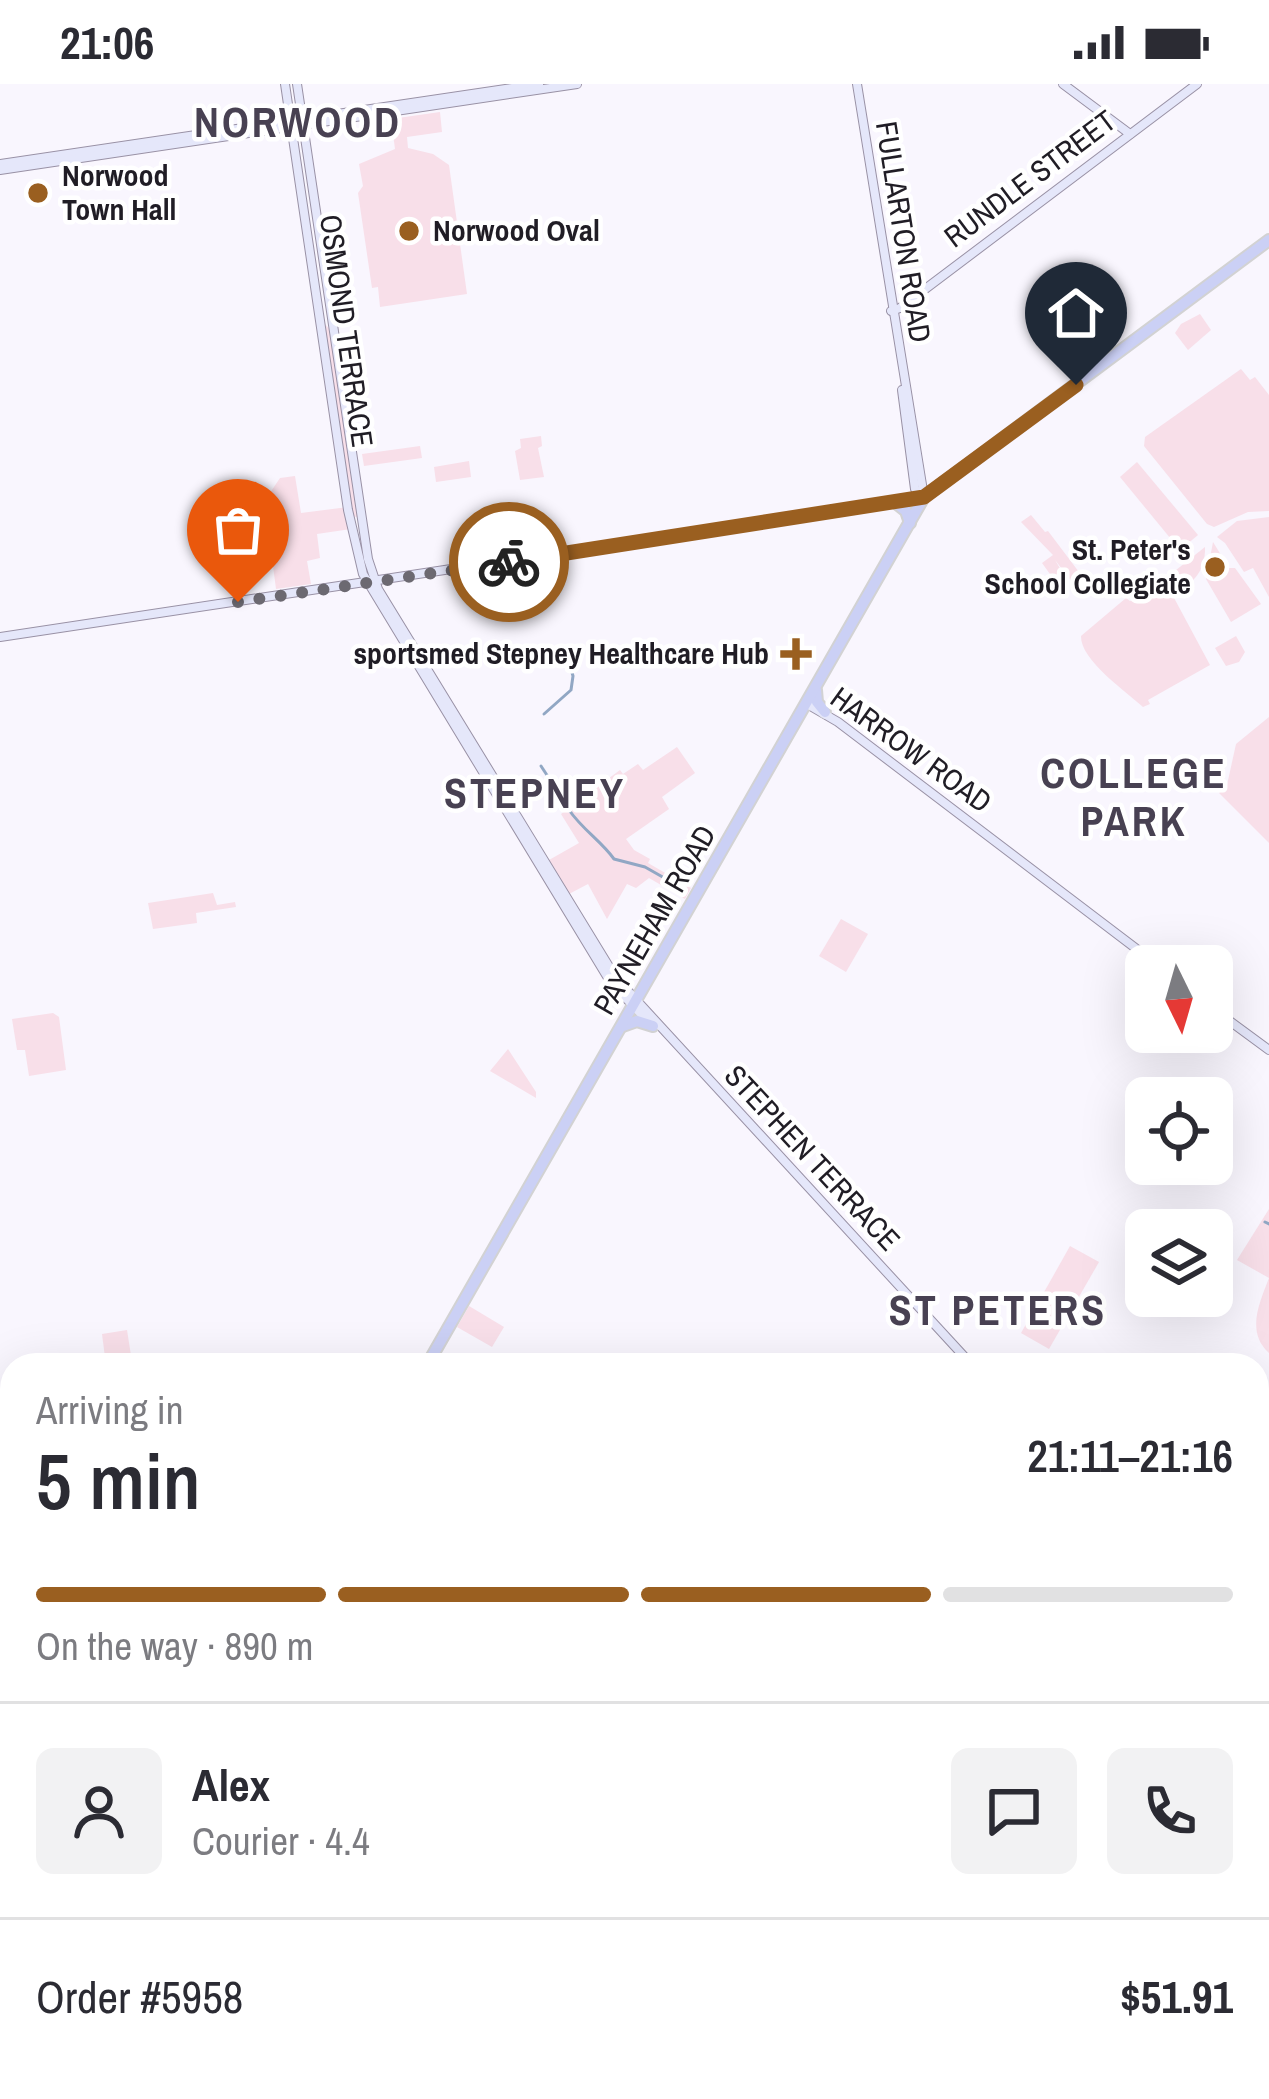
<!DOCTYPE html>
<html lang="en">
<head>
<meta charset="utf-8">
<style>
	:root { --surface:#fff; --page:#f2f2f3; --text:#2b2b33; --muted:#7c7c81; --line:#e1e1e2; --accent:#9a5f20 }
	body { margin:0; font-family:"Archivo Narrow",sans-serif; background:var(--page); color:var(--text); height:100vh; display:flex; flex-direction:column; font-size:45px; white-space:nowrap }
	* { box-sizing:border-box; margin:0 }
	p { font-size:39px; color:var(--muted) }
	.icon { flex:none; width:66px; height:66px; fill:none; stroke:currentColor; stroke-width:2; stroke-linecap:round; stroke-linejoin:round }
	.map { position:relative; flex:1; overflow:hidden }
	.drawer { position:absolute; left:0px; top:1269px; width:1269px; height:747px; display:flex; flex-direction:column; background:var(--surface); border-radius:36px 36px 0 0; box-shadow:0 12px 48px #0002 }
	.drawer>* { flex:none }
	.needle { width:78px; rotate:175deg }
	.buttons { position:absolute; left:1125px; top:861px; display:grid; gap:24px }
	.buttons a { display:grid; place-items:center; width:108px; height:108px; border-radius:18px; background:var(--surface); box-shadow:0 12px 48px #0002; font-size:60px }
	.pin { position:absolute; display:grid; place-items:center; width:102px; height:102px; color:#fff; margin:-123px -51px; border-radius:50% 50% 50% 0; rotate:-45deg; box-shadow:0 0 12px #0007 }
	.pin .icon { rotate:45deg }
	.courier { position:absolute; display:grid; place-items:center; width:120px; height:120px; margin:-60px; border:9px solid #9a5f20; border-radius:50%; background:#fff; color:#222; box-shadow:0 3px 15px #0007 }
	.head em { font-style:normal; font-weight:600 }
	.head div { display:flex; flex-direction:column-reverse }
	.head { display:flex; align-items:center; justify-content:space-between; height:204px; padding:0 36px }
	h1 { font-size:78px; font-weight:600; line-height:90px }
	.bar { display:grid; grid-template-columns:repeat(4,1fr); gap:18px 12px; align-content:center; height:144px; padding:0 36px }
	.bar i { height:15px; border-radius:9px; background:var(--line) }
	.bar .on { background:var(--accent) }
	.bar p { grid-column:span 4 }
	.line { display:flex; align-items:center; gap:30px; padding:0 36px; border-top:3px solid var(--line) }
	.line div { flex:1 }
	.round { display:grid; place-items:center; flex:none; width:126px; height:126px; border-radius:18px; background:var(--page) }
	.status { display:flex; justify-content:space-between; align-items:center; height:84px; padding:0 60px; background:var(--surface); direction:ltr }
	.status svg { height:33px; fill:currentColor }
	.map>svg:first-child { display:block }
	.green { fill:#f8dfe9 }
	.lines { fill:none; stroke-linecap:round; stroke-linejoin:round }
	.stream { stroke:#91a7c4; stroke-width:3 }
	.secondary-casing { stroke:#9991a5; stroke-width:10 }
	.primary-casing { stroke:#d2d2d3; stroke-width:14 }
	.highway-casing { stroke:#d2d2d3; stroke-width:15 }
	.secondary { stroke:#e5e7fa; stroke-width:8 }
	.primary { stroke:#cbd0f5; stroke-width:10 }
	.highway { stroke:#a9b0ee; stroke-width:12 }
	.done { stroke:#6c6971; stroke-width:12; stroke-dasharray:0 21.6 }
	.route { stroke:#9a5f20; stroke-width:15 }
	.poi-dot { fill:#9a5f20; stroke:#fff; stroke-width:4.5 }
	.labels { text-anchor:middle; stroke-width:9; stroke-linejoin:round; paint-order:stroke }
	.poi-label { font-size:30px; font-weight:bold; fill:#201d25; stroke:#fff; text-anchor:start }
	.street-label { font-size:30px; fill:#201d25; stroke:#fff }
	.district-label { font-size:42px; font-weight:bold; letter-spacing:3px; fill:#484152; stroke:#fff }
</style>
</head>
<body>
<div class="status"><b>21:06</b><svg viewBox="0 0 49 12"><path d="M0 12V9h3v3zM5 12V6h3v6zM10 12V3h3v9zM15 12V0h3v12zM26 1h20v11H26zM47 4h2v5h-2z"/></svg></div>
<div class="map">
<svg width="1269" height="2015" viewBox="0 0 1269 2015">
	<rect width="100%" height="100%" fill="#f9f6fe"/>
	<g class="green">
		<polygon points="440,28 442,48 407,53 408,64 433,70 449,81 467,210 380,223 378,203 372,204 358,109 363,102 359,80 395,65 391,35"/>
		<polygon points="1200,230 1211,246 1188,266 1175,249 1181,240"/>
		<polygon points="324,239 332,248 358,434 352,431"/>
		<polygon points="1241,285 1250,296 1255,293 1269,311 1269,427 1248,428 1214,443 1207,440 1144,362 1145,353"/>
		<polygon points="541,352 542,362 538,364 544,393 520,396 515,367 521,364 520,355"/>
		<polygon points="420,362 422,374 364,382 362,370"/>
		<polygon points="469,377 471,393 436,398 434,383"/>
		<polygon points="1137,378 1198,451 1180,466 1120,393"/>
		<polygon points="295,392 301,429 348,423 351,445 317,450 320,474 307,477 311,500 276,505 273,482 261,483 254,433 280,394"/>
		<polygon points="1031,431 1045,448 1048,447 1088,500 1079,507 1055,476 1064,491 1055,497 1042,479 1053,471 1021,438"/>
		<polygon points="1269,433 1269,513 1253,484 1244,488 1225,459 1217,453 1237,437"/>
		<polygon points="1213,458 1229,484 1235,484 1261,520 1231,538 1206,495"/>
		<path d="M 1205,463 C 1206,492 1185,512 1156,502 Z"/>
		<path d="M 1160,508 L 1173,512 L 1210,581 L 1148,616 L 1150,620 L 1143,623 C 1127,608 1080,576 1081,552 L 1126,514 L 1130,517 Z"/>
		<polygon points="1236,552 1245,568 1239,578 1226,582 1215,564"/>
		<polygon points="1269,633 1269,759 1219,709 1227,701 1236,660"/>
		<polygon points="677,663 695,689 662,713 669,725 626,755 634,766 650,775 648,779 691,804 685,815 649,794 636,804 627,800 607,835 588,800 569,810 549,776 579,759 561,730 620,686 623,690 638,680 643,686"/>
		<polygon points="213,809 217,821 235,818 236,823 196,829 197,839 153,845 148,819"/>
		<polygon points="841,835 868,850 846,888 819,872"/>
		<polygon points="53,929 59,933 66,986 29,992 25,966 17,966 12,935"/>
		<polygon points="508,965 536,1008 536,1014 490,987"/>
		<path d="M 1269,1125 L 1269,1269 C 1246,1248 1259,1220 1269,1194 L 1237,1176 Z"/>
		<polygon points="1070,1162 1099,1178 1049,1265 1021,1249"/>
		<polygon points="469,1222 504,1243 492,1263 457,1243"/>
		<polygon points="127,1246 132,1278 106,1281 102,1250"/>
		<polygon points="1257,1511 1269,1520 1269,1633 1264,1655 1257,1651"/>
		<polygon points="1269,1791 1269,1860 1257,1894 1269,1901 1269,1941 1257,1944 1257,1852"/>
		<polygon points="1038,2004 1127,2004 1107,2015 1023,2015"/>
		<polygon points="1140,2004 1203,2004 1193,2015 1121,2015"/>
	</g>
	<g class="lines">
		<g class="stream">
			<polyline points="544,630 571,606 573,592 568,575"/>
			<polyline points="541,682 556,705"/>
			<path d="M 569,726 C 583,746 601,757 614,775 L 645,783 L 682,804"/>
			<polyline points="1265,1138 1269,1140"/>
		</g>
		<defs>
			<g id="secondary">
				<polyline points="285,0 348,426 363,490 611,899 651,940"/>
				<polyline points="297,0 368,475 378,505 616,894 972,1281"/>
				<polyline points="857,0 924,413"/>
				<polyline points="1063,0 1130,50"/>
				<polyline points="0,80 539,0"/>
				<polyline points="0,86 577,0"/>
				<polyline points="891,227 900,224 1197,0"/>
				<polyline points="902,306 915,405 923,412"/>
				<polyline points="0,553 922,414"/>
				<polyline points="807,620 838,638 1159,882"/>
				<polyline points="1212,924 1269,966"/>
				<polyline points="1257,1504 1269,1513"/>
			</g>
			<g id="primary">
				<polyline points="896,419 906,427 910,439"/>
				<polyline points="816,606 817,618 825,628"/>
				<polyline points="623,942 637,937 653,942"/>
				<polyline points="427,1281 924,413 1269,156"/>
			</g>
			<g id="highway">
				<polyline points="0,1798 8,1844"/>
				<polyline points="0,1838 12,1910"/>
				<polyline points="8,1965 12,1950"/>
				<polyline points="10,1973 12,1972"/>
				<polyline points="72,2004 87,2015"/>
				<polyline points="88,2004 102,2015"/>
			</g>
		</defs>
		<use href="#secondary" class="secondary-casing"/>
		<use href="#primary" class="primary-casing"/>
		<use href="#highway" class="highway-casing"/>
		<use href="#secondary" class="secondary"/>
		<use href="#primary" class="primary"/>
		<use href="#highway" class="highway"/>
	</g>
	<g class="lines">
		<polyline class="done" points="238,518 509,478"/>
		<polyline class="route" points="509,478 924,413 1076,301"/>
	</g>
	<g class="poi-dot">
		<circle cx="38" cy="109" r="12"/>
		<circle cx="409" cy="147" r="12"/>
		<circle cx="1215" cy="483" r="12"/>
		<path d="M790 552h12v12h12v12h-12v12h-12v-12h-12v-12h12z"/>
	</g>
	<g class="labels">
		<g class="poi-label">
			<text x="62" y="102">Norwood<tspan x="62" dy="34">Town Hall</tspan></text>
			<text x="433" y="157">Norwood Oval</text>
			<text x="1191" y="476" text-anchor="end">St. Peter's<tspan x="1191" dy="34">School Collegiate</tspan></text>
			<text x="769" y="580" text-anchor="end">sportsmed Stepney Healthcare Hub</text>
		</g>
		<g class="street-label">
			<text transform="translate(1030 95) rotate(-37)" y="10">RUNDLE STREET</text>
			<text transform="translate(903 148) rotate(81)" y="10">FULLARTON ROAD</text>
			<text transform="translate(346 247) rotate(82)" y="10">OSMOND TERRACE</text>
			<text transform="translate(911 666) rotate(36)" y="10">HARROW ROAD</text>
			<text transform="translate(655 836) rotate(-60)" y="10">PAYNEHAM ROAD</text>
			<text transform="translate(812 1074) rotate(47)" y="10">STEPHEN TERRACE</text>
		</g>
		<g class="district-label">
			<text x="298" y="53">NORWOOD</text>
			<text x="1134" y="704">COLLEGE<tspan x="1134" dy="48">PARK</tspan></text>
			<text x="535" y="724">STEPNEY</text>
			<text x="998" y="1241">ST PETERS</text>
		</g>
	</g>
</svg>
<div class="buttons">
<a><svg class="needle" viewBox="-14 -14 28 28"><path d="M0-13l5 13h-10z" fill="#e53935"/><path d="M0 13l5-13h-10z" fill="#7c7c81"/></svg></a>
<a><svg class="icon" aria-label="locate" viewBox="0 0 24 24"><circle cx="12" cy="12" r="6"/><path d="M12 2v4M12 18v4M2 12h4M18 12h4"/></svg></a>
<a><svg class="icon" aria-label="layers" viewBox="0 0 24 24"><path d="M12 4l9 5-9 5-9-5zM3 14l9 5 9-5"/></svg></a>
</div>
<div class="pin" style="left:238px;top:518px;background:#ea580c"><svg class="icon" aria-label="bag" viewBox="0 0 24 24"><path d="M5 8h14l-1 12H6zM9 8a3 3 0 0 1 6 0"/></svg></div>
<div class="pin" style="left:1076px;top:301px;background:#1f2937"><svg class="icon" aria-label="home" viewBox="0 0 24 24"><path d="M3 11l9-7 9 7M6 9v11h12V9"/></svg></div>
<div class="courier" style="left:509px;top:478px"><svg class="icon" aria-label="bike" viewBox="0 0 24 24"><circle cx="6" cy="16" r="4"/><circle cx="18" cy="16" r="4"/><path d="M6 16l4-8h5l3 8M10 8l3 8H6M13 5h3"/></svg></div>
<section class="drawer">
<div class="head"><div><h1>5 min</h1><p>Arriving in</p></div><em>21:11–21:16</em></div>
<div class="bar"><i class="on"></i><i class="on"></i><i class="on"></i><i></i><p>On the way · 890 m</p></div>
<div class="line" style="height:216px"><a class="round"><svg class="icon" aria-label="person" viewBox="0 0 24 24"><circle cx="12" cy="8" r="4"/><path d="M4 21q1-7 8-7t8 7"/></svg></a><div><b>Alex</b><p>Courier · 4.4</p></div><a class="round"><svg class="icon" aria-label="chat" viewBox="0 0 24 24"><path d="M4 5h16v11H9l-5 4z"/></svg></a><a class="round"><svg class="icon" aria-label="phone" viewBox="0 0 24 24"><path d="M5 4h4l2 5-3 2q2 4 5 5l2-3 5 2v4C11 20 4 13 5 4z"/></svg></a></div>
<div class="line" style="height:156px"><div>Order #5958</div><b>$51.91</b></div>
</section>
</div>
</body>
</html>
